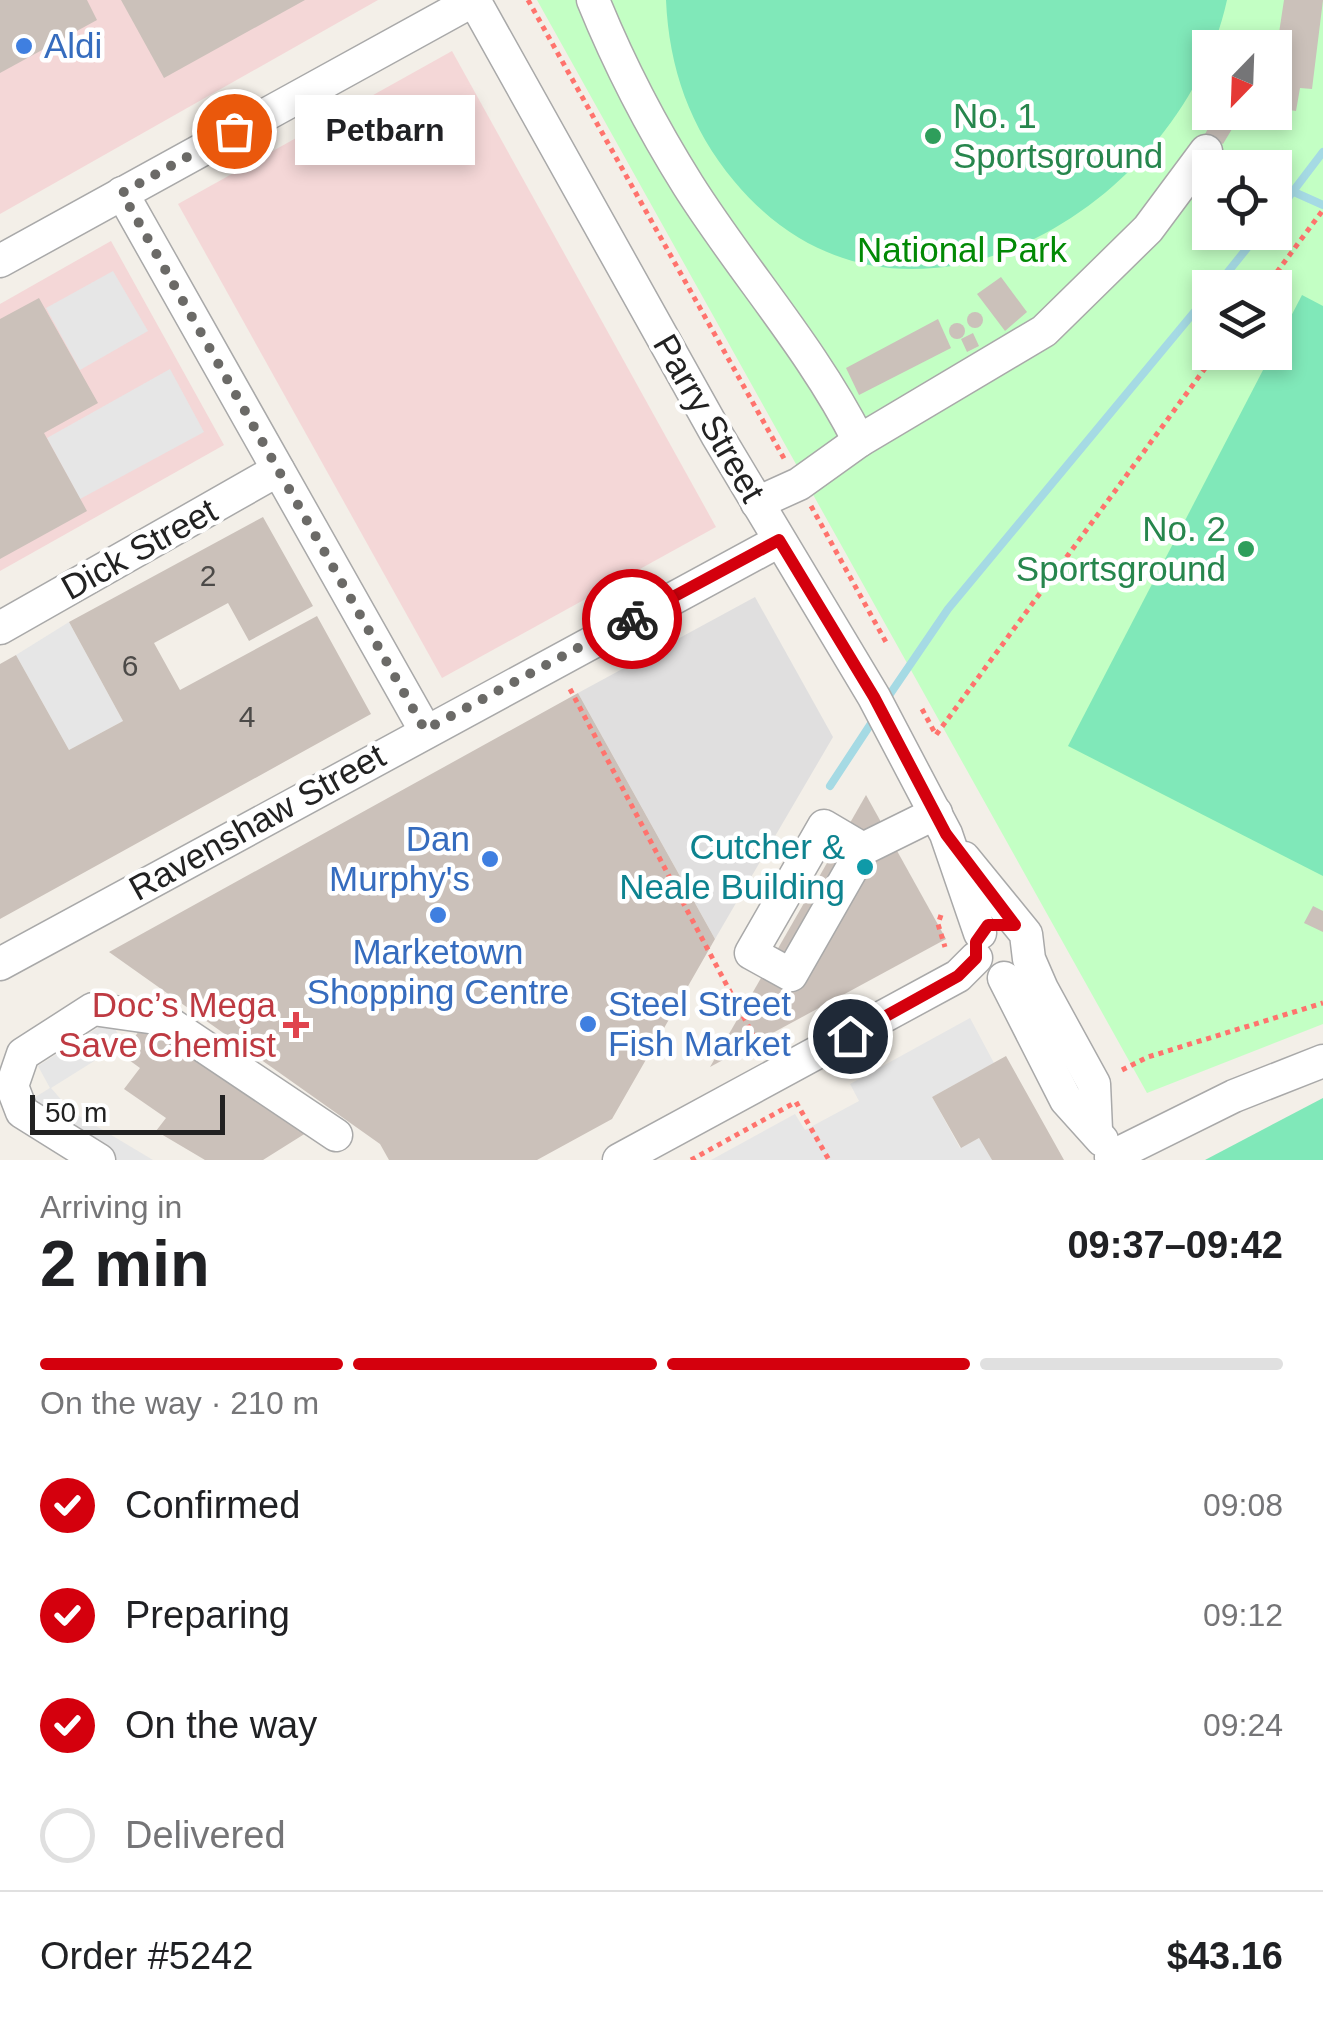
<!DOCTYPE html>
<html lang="en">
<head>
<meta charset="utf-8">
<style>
	:root { --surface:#fff; --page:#f6f6f6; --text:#202124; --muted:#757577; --line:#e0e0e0; --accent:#d4000d }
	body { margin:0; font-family:Helvetica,sans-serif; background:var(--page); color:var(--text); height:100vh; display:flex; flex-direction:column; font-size:38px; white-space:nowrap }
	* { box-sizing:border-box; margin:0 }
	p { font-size:32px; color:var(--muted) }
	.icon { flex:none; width:55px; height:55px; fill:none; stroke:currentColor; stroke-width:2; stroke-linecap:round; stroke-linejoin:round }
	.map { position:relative; height:1160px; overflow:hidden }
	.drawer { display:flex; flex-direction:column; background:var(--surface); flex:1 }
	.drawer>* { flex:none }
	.needle { width:65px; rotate:203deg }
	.fabs { position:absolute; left:1192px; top:30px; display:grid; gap:20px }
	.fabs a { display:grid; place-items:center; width:100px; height:100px; border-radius:0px; background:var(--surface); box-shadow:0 5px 15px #0003; font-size:50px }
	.scale { position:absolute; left:30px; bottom:25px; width:195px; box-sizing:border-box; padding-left:10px; border:5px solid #222; border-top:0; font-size:28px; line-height:35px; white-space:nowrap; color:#222; -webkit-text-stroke:8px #fff; paint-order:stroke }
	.pin { position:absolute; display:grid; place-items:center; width:85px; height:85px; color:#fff; margin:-42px; border:5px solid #fff; border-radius:50%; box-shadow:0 2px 10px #0007 }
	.courier { position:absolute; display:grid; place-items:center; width:100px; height:100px; margin:-50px; border:8px solid #d4000d; border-radius:50%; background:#fff; color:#222; box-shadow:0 2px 12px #0007 }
	.bubble { position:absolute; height:70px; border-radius:0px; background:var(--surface); box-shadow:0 5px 15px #0003; font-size:32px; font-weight:600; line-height:70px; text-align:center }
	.overview em { font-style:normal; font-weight:600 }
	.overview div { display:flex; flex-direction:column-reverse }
	.overview { display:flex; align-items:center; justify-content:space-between; height:170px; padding:0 40px }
	h1 { font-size:65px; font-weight:600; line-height:75px }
	.bar { display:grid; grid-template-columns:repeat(4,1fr); gap:15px 10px; align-content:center; height:120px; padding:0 40px }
	.bar i { height:12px; border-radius:8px; background:var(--line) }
	.bar .active { background:var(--accent) }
	.bar p { grid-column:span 4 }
	.line { display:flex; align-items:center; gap:25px; padding:0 40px; border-top:2px solid var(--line) }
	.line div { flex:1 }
	ol { padding:0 40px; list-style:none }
	li { display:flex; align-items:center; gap:30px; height:110px }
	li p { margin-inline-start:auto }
	li .icon { padding:10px; border-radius:50%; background:var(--accent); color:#fff; stroke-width:4 }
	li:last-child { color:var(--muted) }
	li i { width:55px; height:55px; border:5px solid var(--line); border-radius:50% }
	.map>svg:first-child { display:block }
	.residential { fill:#e0dfdf }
	.commercial { fill:#f4d7d7 }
	.park { fill:#c3ffc4; fill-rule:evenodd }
	.pitch { fill:#80e8b9 }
	.parking { fill:#e6e6e6 }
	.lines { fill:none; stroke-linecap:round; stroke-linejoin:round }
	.stream { stroke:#a5dae4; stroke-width:8 }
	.building { fill:#cbc1ba }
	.minor-casing { stroke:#a9a9a9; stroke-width:35 }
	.path { stroke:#ff736d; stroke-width:5; stroke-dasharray:5 5; stroke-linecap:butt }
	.minor { stroke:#fff; stroke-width:32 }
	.done { stroke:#6b6a67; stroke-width:10; stroke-dasharray:0 18 }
	.route { stroke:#d4000d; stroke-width:12 }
	.shop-dot { fill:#3f7fe0; stroke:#fff; stroke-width:4 }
	.leisure-dot { fill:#2e9e5b; stroke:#fff; stroke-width:4 }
	.culture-dot { fill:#0f9aa8; stroke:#fff; stroke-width:4 }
	.health-dot { fill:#e0444e; stroke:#fff; stroke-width:4 }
	.labels { text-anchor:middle; stroke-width:9; stroke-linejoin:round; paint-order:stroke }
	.number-label { font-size:30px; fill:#4c4a48 }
	.shop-label { font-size:35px; fill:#366cbe; stroke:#fff; text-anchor:start }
	.leisure-label { font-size:35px; fill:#27864d; stroke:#fff; text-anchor:start }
	.park-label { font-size:35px; fill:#028905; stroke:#fff }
	.street-label { font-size:35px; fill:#222; stroke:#fff }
	.culture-label { font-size:35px; fill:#0d838f; stroke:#fff; text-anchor:end }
	.health-label { font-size:35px; fill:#be3a42; stroke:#fff; text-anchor:end }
</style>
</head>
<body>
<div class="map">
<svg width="1323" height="1160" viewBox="0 0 1323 1160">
	<rect width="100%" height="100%" fill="#f3efe8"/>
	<polygon class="residential" points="755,597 833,737 715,939 578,693"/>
	<g class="commercial">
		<polygon points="0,0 378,0 0,214"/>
		<polygon points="452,51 716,527 442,678 178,204"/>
		<polygon points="111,241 224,445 0,571 0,304"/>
	</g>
	<path class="park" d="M 537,0 L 1323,0 L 1323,1024 L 1147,1093 ZM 1210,48 L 1275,48 L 1275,112 L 1210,112 ZM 1210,168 L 1275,168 L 1275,232 L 1210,232 ZM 1210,288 L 1275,288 L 1275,352 L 1210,352 Z"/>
	<g class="pitch">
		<path d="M 666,0 L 1227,0 C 1182,208 899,380 734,181 C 690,128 669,68 666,0 Z"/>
		<polygon points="1302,295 1323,306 1323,876 1068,746"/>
		<polygon points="1323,1098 1323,1160 1205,1160"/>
	</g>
	<g class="parking">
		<polygon points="113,271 148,331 80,370 46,308"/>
		<polygon points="170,369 204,432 80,499 47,438"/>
		<polygon points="69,622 123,721 69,750 16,655"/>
		<polygon points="970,1018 994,1063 932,1097 960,1148 979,1138 992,1160 711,1160 795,1114 805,1130 859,1101 850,1084"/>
		<polygon points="110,1020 123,1043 51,1088 71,1111 153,1160 108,1160 32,1099 50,1088 38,1066"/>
	</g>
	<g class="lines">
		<g class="stream">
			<polyline points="1294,192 1323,205"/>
			<polyline points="1275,215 1323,152"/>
			<polyline points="1215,288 1260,232"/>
			<polyline points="886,700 948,609 1210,293"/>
			<polyline points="830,786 876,716"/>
		</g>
	</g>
	<g class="building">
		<polygon points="0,0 87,0 97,20 0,73"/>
		<polygon points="121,0 305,0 164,78"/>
		<polygon points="1284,0 1323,0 1312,89 1300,88 1296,111 1276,108 1280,84 1275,82 1275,59"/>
		<polygon points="1217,112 1241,114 1223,144 1204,136"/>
		<polygon points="1001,277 1027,312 1005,331 977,294"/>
		<polygon points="39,298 98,403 44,433 87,511 0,559 0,319"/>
		<circle cx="975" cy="320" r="8"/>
		<polygon points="938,319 951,348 859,395 846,368"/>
		<circle cx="957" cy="331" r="8"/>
		<polygon points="973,333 979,346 967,352 961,339"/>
		<polygon points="263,517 313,606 249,641 228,603 154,643 180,690 317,616 371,714 0,919 0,664 16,655 69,750 123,721 69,622"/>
		<polygon points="578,693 715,939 612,1119 537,1160 389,1160 380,1144 109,952"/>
		<polygon points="866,795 946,939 710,1067"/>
		<polygon points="1313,906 1323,911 1323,932 1304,923"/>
		<polygon points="146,1021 306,1133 263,1160 205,1160 156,1131 166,1118 124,1089 140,1068 122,1055"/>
		<polygon points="1006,1056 1064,1160 992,1160 979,1138 961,1148 932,1097"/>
	</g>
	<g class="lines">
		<defs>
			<g id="minor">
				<path d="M 593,0 C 619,64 651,126 688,185 C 743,272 812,348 859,441"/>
				<polyline points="122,193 425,730"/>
				<polyline points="0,261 474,0 717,435 874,697 946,834 980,933"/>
				<polyline points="757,503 799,484 859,441 1044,331 1148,229 1206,151"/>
				<polyline points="0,628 278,470"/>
				<polyline points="863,849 824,826 751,953 791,975 863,849 936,813"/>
				<polyline points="964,858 1026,934 1029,959 1042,989 1094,1084 1096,1130"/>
				<polyline points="0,964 779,541"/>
				<polyline points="1004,978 1066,1100 1102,1140"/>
				<polyline points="1111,1157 1234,1096 1323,1061"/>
				<polyline points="99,1160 22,1112 12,1086 23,1054 93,1009 163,1019 336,1135"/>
				<polyline points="619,1160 958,976 976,958"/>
			</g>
		</defs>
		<use href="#minor" class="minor-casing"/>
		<g class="path">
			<polyline points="528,0 786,462"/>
			<polyline points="1265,288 1323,210"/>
			<polyline points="811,506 887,644"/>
			<polyline points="570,689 760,1048"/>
			<polyline points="922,709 936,735 1217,352"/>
			<polyline points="941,915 938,924 945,947"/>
			<polyline points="1122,1070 1148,1057 1323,1003"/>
			<polyline points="691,1160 796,1102 829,1160"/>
		</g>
		<use href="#minor" class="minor"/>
	</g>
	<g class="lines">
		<polyline class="done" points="234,131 122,193 425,730 632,619"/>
		<polyline class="route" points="632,619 779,540 874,697 946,834 1015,925 988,925 976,942 976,958 958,976 850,1036"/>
	</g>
	<g class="shop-dot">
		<circle cx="24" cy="46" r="10"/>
		<circle cx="490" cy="859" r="10"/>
		<circle cx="438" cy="915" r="10"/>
		<circle cx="588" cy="1024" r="10"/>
	</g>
	<g class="leisure-dot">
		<circle cx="933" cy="136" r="10"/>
		<circle cx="1246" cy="549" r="10"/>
	</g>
	<circle class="culture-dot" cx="865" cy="867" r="10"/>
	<path class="health-dot" d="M291 1010h10v10h10v10h-10v10h-10v-10h-10v-10h10z"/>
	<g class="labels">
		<g class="number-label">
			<text x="208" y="586">2</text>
			<text x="130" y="676">6</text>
			<text x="247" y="727">4</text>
		</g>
		<g class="shop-label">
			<text x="44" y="58">Aldi</text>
			<text x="470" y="851" text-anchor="end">Dan<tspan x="470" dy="40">Murphy's</tspan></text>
			<text x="438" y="964" text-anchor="middle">Marketown<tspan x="438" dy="40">Shopping Centre</tspan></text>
			<text x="608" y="1016">Steel Street<tspan x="608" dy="40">Fish Market</tspan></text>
		</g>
		<g class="leisure-label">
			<text x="953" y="128">No. 1<tspan x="953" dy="40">Sportsground</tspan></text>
			<text x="1226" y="541" text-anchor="end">No. 2<tspan x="1226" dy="40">Sportsground</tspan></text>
		</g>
		<g class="park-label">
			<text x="962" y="262">National Park</text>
		</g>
		<g class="street-label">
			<text transform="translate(709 418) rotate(60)" y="12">Parry Street</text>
			<text transform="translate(139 549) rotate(-29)" y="12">Dick Street</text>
			<text transform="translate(257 822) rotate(-29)" y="12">Ravenshaw Street</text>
		</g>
		<g class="culture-label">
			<text x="845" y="859">Cutcher &amp;<tspan x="845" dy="40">Neale Building</tspan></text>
		</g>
		<g class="health-label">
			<text x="276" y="1017">Doc’s Mega<tspan x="276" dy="40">Save Chemist</tspan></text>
		</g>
	</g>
</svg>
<div class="fabs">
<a><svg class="needle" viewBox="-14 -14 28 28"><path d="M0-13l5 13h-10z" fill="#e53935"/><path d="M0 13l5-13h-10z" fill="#757577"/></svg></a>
<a><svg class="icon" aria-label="locate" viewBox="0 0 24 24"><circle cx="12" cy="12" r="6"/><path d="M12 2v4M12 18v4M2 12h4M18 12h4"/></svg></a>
<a><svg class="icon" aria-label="layers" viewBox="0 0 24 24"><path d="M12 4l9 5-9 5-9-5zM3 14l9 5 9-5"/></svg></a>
</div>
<div class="scale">50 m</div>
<div class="pin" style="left:234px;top:131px;background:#ea580c"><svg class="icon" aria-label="bag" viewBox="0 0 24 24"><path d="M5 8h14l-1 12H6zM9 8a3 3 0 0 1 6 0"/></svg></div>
<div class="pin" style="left:850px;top:1036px;background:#1f2937"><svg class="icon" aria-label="home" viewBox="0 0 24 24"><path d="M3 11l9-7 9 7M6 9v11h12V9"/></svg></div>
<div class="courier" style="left:632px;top:619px"><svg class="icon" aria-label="bike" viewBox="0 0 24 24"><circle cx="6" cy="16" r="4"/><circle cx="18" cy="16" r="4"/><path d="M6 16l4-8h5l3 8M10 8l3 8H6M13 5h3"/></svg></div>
<div class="bubble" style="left:295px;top:95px;width:180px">Petbarn</div>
</div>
<section class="drawer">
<div class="overview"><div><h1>2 min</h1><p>Arriving in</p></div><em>09:37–09:42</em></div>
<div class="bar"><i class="active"></i><i class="active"></i><i class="active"></i><i></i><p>On the way · 210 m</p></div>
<ol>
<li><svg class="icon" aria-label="check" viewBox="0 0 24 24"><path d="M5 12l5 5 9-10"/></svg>Confirmed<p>09:08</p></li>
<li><svg class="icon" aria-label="check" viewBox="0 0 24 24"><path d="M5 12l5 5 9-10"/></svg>Preparing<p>09:12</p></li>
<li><svg class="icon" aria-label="check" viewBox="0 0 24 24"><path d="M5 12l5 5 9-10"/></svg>On the way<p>09:24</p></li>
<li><i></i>Delivered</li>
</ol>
<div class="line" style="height:130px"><div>Order #5242</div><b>$43.16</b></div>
</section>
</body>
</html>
